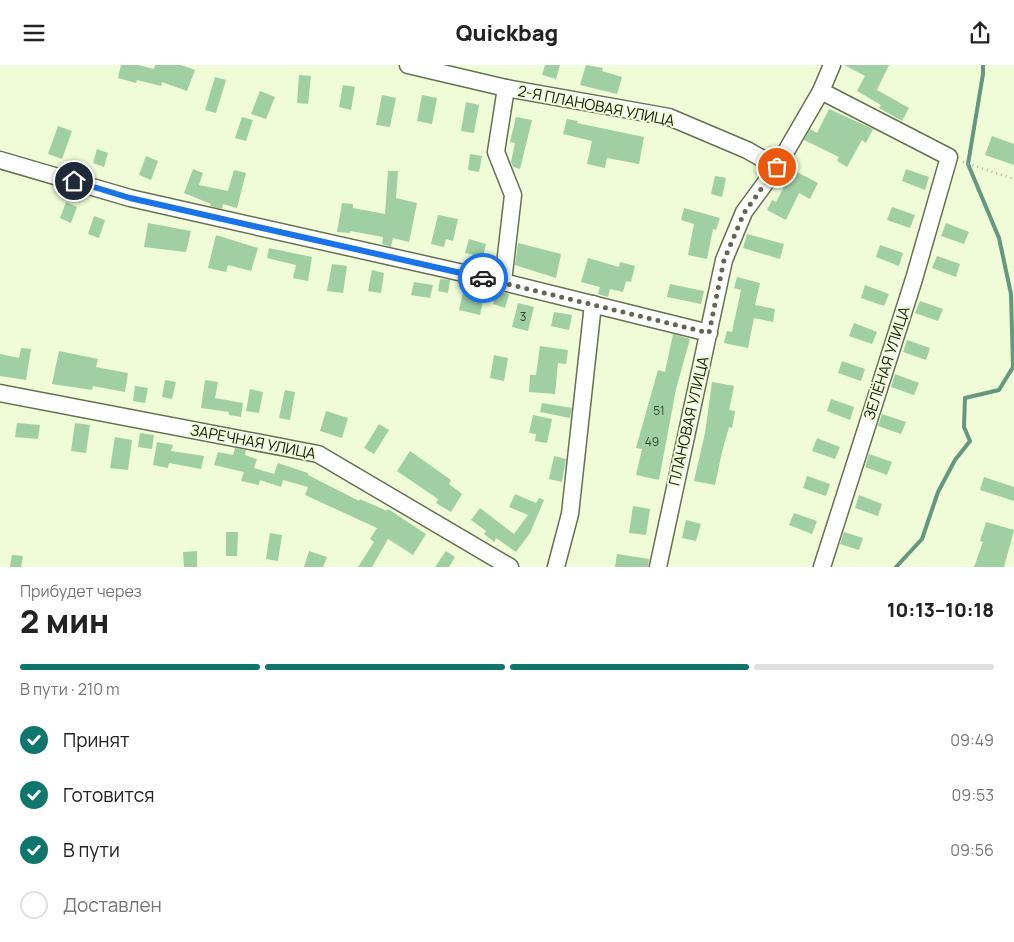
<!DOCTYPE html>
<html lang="ru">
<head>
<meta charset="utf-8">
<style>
	:root { --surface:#fff; --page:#f6f6f6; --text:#222; --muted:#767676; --line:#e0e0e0; --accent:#0f766e }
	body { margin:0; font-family:Manrope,sans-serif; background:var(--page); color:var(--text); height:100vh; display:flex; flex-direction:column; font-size:19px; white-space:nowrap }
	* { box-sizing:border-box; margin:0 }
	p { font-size:16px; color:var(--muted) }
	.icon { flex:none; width:28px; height:28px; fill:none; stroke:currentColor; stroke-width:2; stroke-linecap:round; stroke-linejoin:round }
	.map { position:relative; height:502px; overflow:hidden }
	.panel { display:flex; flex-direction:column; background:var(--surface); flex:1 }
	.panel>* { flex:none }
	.pin { position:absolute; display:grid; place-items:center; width:42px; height:42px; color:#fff; margin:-21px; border:2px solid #fff; border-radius:50%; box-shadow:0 1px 5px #0007 }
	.courier { position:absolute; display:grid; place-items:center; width:50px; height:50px; margin:-25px; border:4px solid #1a73e8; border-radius:50%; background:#fff; color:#222; box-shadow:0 1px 6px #0007 }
	.overview em { font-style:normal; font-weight:800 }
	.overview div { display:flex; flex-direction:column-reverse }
	.overview { display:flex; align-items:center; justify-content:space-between; height:85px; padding:0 20px }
	h1 { font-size:32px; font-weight:800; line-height:38px }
	.bar { display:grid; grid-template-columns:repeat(4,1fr); gap:8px 5px; align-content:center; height:60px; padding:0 20px }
	.bar i { height:6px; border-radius:4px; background:var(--line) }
	.bar .active { background:var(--accent) }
	.bar p { grid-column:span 4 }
	ol { padding:0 20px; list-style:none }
	li { display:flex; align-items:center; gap:15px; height:55px }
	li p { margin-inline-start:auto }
	li .icon { padding:5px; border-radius:50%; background:var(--accent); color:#fff; stroke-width:4 }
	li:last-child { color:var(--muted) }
	li i { width:28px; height:28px; border:2px solid var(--line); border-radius:50% }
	header { display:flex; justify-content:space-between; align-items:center; height:65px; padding:0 20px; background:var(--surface); font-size:22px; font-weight:800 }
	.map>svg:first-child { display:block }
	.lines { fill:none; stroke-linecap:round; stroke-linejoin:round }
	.stream { stroke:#659781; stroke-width:4 }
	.building { fill:#a0cfa3 }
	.minor-casing { stroke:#667151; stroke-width:19 }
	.path { stroke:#a8b295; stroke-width:2.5; stroke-dasharray:1 4; stroke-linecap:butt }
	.minor { stroke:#fff; stroke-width:16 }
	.done { stroke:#616852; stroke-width:5; stroke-dasharray:0 9 }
	.route { stroke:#1a73e8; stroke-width:6 }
	.labels { text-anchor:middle; stroke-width:4; stroke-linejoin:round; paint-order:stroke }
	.number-label { font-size:12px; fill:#374631 }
	.street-label { font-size:15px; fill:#14180b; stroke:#effcd7 }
</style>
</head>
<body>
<header><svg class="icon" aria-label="menu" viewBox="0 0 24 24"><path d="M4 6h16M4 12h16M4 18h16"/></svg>Quickbag<svg class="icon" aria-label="share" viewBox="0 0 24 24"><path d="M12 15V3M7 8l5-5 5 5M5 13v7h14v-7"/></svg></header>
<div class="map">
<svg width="1014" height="502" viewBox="0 0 1014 502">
	<rect width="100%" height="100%" fill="#effcd7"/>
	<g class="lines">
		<polyline class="stream" points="896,502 922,474 938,427 955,395 970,376 964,362 965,333 999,325 1013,302 1011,229 999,173 968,99 983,9 983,0"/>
	</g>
	<g class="building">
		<polygon points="121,0 138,0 154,4 155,0 181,0 195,5 187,26 162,17 161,21 137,15 136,18 118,13"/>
		<polygon points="545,0 560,0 556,14 542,10"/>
		<polygon points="586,0 603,3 602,6 622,12 617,29 580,20"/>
		<polygon points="844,0 889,0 877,25 909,43 902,56 879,43 881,40 857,26 865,11"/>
		<polygon points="299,10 311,11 308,39 297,38"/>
		<polygon points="215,12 226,15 216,48 205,45"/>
		<polygon points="343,20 355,22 351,45 339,42"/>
		<polygon points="260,26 275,32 266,54 251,49"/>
		<polygon points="382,30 396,33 390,62 376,60"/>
		<polygon points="422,30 437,33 432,59 417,56"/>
		<polygon points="466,37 479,40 474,68 461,66"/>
		<polygon points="829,44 873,64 866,78 862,75 847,102 837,96 839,92 804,75 810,64 817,68"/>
		<polygon points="242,52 253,55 246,76 235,73"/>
		<polygon points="516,52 532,55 520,104 513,102 511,97 515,78 510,77"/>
		<polygon points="567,54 578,56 577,58 644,72 639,99 607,93 605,103 587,99 592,76 563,69"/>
		<polygon points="58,61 72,66 62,94 48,89"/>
		<polygon points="992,71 1014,79 1014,100 985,90"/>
		<polygon points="97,84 108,88 104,102 93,98"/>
		<polygon points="470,89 482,91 479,107 468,105"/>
		<polygon points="146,91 158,96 151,115 139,110"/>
		<polygon points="193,104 203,108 199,120 228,126 234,105 246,108 237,143 223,139 222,144 210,141 211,139 184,128"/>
		<polygon points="906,104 929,112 925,125 902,116"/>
		<polygon points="793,105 818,118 810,134 799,128 786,155 767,145 772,135 776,137"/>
		<polygon points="388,106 398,106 396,133 417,138 409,177 393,173 391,182 382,179 383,172 350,166 350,168 337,167 342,138 353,139 353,143 385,149"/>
		<polygon points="715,111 726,113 722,132 711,129"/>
		<polygon points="66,137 77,142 71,158 60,153"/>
		<polygon points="892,142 915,150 910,163 887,155"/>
		<polygon points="684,143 720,153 716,165 713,164 707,194 688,190 694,159 681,155"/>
		<polygon points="438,150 458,154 453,176 446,174 444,182 431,179"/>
		<polygon points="94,151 105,155 99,173 88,169"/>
		<polygon points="148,158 191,166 186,187 144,182"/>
		<polygon points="946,158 969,167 964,179 941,171"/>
		<polygon points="747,169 784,179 780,194 743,183"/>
		<polygon points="216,170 258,183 251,206 228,200 226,207 208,203"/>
		<polygon points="469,174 486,179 483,192 465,188"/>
		<polygon points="518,178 561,189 556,213 515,200"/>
		<polygon points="880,180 903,188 899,201 876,192"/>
		<polygon points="269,183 312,192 308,216 293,213 296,200 267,193"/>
		<polygon points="937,191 960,199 956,212 932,203"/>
		<polygon points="588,193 619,202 620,197 635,201 631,217 626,216 623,227 610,224 608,232 598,229 600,222 581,217"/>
		<polygon points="332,199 347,201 343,228 327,226"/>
		<polygon points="372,205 384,208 381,228 368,226"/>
		<polygon points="737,212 760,218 755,240 775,244 773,257 754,253 748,283 724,278 727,266 732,267 741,225 734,223"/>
		<polygon points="440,214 450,215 448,228 438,226"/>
		<polygon points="414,217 433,220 430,233 411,230"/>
		<polygon points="670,219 704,226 701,239 667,232"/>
		<polygon points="865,220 889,229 884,241 861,233"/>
		<polygon points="497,226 509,229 505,243 493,239"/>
		<polygon points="463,227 484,231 480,250 459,245"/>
		<polygon points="920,236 943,244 938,256 915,248"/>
		<polygon points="518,238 534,242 528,266 512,262"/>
		<polygon points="554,247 572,250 569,265 551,261"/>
		<polygon points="854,258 877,267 872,279 849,271"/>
		<polygon points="673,269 690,274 676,324 659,415 636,410 642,384 636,383 658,305 665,307"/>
		<polygon points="907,275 930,283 926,295 903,287"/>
		<polygon points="540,281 568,285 566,299 558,298 555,329 529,327 530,310 536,310"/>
		<polygon points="21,283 31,284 26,315 0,311 0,289 19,293"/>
		<polygon points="59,286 98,294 96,302 128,308 125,327 93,321 92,325 52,319"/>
		<polygon points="494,290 508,293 504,316 490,313"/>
		<polygon points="842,296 865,304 861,316 838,308"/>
		<polygon points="895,309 919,318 914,330 891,322"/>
		<polygon points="165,315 176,317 172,334 162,332"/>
		<polygon points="205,315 218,317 215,333 243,338 241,352 229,350 229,347 201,343"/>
		<polygon points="712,317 734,321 729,345 735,346 732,363 729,362 722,387 715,420 694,416 705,368"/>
		<polygon points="135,321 148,323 145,338 133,336"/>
		<polygon points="250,324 263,327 259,348 246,346"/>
		<polygon points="285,325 295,327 290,355 279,353"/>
		<polygon points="831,334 854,342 850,355 827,346"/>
		<polygon points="542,338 572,343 570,353 540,347"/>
		<polygon points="326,346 348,353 342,373 320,366"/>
		<polygon points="882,349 906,357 901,369 878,361"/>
		<polygon points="533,350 552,354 547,378 535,376 536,369 529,368"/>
		<polygon points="17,358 40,360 38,374 15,372"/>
		<polygon points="75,358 90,360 86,388 71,386"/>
		<polygon points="379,359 389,365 374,389 364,383"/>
		<polygon points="140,368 154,370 152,384 138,382"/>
		<polygon points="115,372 132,375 128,405 110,403"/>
		<polygon points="817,373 840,382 835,394 812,386"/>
		<polygon points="157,377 173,380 171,386 204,391 201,404 169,398 168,403 153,400"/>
		<polygon points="235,383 246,385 245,390 257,394 254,403 274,409 278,398 308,408 308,410 359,436 360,434 387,446 388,444 426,469 413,490 388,474 372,502 358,502 374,477 370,474 377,463 305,430 308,422 283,415 281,422 260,415 259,420 241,416 244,407 214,400 218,387 233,390"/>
		<polygon points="410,386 451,415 449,419 462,429 451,447 436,438 438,434 397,406"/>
		<polygon points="869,389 892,397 887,410 865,402"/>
		<polygon points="554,391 566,394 562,417 549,414"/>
		<polygon points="807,411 830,419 826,431 803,423"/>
		<polygon points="984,412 1014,422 1014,436 980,425"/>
		<polygon points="515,429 536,438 539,433 544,435 530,468 516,487 496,473 494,477 484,469 486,466 471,455 480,443 514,469 528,450 509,442"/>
		<polygon points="859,430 882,439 878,451 855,443"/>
		<polygon points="633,441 650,444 646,470 629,468"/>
		<polygon points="794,448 817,456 812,469 789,460"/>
		<polygon points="686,455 701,459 696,476 682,473"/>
		<polygon points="986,457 1014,465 1004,502 974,502 983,477 980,476"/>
		<polygon points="226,467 238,467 237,491 226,491"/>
		<polygon points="844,467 863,473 859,485 840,479"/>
		<polygon points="270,468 282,470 278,496 266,494"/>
		<polygon points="197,486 197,502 184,502 183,487"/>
		<polygon points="309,486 327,492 323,502 304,502"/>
		<polygon points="446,486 455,492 449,502 435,502"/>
		<polygon points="617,489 649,494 648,502 615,502"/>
		<polygon points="12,490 23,491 21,502 10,502"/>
	</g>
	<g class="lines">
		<defs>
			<g id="minor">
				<polyline points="408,0 506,23 669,52 747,85 777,102"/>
				<polyline points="821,26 949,92 914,214 822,502"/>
				<polyline points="0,95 130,133 503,217 709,268"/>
				<polyline points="503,217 513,130 496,87 506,23"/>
				<polyline points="0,328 318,389 510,502"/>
				<polyline points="556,502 570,449 593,239"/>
				<polyline points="658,502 724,195 744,147 777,102 821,26 832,0"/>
			</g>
		</defs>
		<use href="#minor" class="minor-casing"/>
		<polyline class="path" points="963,97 1014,114"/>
		<use href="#minor" class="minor"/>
	</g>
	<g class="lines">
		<polyline class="done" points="483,213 709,268 724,195 744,148 777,102"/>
		<polyline class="route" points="74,116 130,133 483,213"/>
	</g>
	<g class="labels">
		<g class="number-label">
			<text x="523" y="256">3</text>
			<text x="659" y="350">51</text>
			<text x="652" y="381">49</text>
		</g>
		<g class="street-label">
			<text transform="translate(596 41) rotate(11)" y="5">2-Я ПЛАНОВАЯ УЛИЦА</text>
			<text transform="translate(887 298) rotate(-72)" y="5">ЗЕЛЁНАЯ УЛИЦА</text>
			<text transform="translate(689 356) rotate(-77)" y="5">ПЛАНОВАЯ УЛИЦА</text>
			<text transform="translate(253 377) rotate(11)" y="5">ЗАРЕЧНАЯ УЛИЦА</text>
		</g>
	</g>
</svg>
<div class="pin" style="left:777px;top:102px;background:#ea580c"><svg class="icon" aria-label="bag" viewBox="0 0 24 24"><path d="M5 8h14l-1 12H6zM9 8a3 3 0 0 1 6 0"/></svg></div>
<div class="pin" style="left:74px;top:116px;background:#1f2937"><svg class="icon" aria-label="home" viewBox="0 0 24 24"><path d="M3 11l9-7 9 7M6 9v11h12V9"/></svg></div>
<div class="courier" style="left:483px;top:213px"><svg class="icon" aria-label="car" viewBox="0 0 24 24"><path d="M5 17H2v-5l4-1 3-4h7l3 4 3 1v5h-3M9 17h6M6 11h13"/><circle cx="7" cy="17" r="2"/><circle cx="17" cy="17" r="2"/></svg></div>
</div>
<section class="panel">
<div class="overview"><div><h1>2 мин</h1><p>Прибудет через</p></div><em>10:13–10:18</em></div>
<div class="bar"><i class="active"></i><i class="active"></i><i class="active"></i><i></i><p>В пути · 210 m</p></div>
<ol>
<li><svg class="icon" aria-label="check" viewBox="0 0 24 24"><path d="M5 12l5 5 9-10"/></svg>Принят<p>09:49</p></li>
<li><svg class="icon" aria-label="check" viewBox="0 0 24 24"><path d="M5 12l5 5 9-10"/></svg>Готовится<p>09:53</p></li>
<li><svg class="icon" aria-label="check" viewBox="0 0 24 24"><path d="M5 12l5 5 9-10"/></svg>В пути<p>09:56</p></li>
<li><i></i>Доставлен</li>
</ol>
</section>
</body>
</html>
